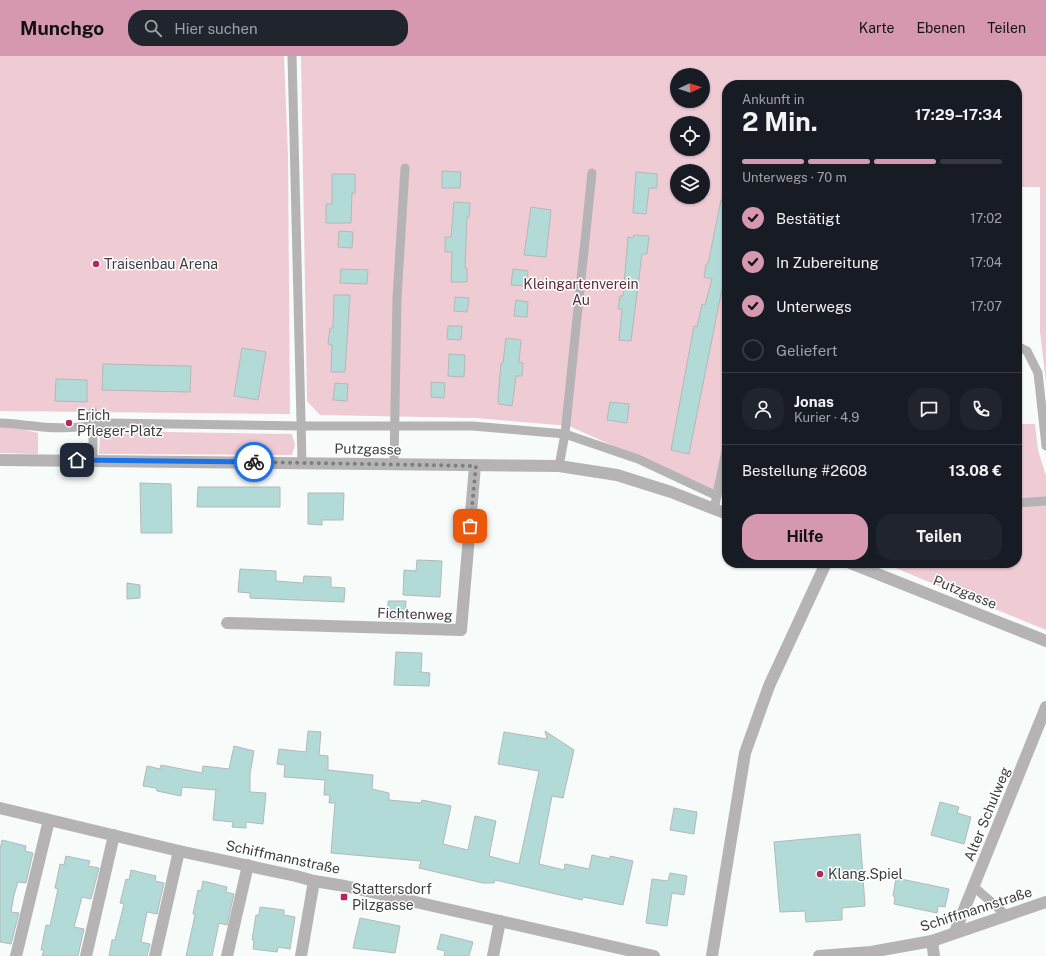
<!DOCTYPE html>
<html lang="de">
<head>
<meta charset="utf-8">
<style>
	:root { --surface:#171b24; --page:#20242c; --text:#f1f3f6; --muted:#9ea1a6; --line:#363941; --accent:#d697b1 }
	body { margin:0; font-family:"Public Sans",sans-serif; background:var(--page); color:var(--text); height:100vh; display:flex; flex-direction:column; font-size:15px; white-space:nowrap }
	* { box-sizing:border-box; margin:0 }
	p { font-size:13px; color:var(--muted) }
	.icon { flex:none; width:22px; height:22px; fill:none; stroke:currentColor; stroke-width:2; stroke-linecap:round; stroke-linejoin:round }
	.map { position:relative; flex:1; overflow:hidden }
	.panel { position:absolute; left:722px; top:24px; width:300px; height:488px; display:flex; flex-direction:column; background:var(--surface); border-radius:16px; box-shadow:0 1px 3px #0004 }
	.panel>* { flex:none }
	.needle { width:26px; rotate:86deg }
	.buttons { position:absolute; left:670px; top:12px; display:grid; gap:8px }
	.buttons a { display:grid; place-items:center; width:40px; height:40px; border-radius:50%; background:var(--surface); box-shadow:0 1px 3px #0004; font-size:20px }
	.pin { position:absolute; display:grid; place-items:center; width:34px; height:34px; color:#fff; margin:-17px; border-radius:8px; box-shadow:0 2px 6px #0006 }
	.courier { position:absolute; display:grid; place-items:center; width:40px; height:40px; margin:-20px; border:3px solid #1a73e8; border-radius:50%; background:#fff; color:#222; box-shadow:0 1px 5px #0007 }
	.head em { font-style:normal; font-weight:700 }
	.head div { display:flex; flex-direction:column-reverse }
	.head { display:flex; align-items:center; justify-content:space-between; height:68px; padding:0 20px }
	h1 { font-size:26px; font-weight:700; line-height:30px }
	.bar { display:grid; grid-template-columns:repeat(4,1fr); gap:6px 4px; align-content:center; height:48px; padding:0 20px }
	.bar i { height:5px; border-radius:3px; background:var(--line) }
	.bar .current { background:var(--accent) }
	.bar p { grid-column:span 4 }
	.line { display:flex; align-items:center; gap:10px; padding:0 20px; border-top:1px solid var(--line) }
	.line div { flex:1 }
	.round { display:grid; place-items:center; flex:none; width:42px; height:42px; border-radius:16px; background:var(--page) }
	ol { padding:0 20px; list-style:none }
	li { display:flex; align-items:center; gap:12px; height:44px }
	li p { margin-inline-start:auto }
	li .icon { padding:4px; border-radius:50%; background:var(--accent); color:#111; stroke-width:4 }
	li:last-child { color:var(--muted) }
	li i { width:22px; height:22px; border:2px solid var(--line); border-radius:50% }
	.cta { display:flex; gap:8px; margin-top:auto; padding:8px 20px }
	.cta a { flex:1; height:46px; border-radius:16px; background:var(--accent); color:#111; font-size:16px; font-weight:700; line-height:46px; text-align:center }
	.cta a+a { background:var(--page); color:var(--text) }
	header { display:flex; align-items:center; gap:24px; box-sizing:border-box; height:56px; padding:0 20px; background:var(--accent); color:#111 }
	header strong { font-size:19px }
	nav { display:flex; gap:22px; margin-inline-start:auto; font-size:14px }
	.search { width:280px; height:36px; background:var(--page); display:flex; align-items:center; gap:10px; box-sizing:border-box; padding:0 14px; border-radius:16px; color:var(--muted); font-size:15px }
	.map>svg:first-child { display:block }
	.green { fill:#efcbd3; fill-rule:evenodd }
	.building { fill:#b2dbd8; stroke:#b4b8b8 }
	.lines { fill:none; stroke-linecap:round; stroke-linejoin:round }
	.lane { stroke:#b5b3b4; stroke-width:9 }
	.street { stroke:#b5b3b4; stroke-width:12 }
	.done { stroke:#7d7f7f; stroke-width:4; stroke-dasharray:0 7.2 }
	.route { stroke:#1a73e8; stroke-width:5 }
	.poi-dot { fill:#b4275d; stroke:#fff; stroke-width:1.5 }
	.labels { text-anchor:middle; stroke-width:3; stroke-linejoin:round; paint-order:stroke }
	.poi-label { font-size:14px; fill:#3b3c3c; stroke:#fff; text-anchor:start }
	.park-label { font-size:14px; fill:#5a2a37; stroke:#fff }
	.street-label { font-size:14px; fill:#3b3c3c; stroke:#fff }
</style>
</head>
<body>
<header>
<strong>Munchgo</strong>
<div class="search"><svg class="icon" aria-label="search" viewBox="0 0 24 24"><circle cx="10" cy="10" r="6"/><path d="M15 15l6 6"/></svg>Hier suchen</div>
<nav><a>Karte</a><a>Ebenen</a><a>Teilen</a></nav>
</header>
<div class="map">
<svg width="1046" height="900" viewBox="0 0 1046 900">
	<rect width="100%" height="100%" fill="#f7fcfb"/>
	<g class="green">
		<polygon points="0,0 284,0 288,100 290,358 0,355"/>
		<path d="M 301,0 L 1046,0 L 1046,326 L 1040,276 L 1040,131 L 1017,131 L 1017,29 L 727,29 L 727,441 L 569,370 L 476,362 L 320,359 L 307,345 ZM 677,19 L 703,19 L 703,45 L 677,45 ZM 677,67 L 703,67 L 703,93 L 677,93 ZM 677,115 L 703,115 L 703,141 L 677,141 Z"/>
		<polygon points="1017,368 1035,368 1038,394 1046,420 1046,574 883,507 1017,507"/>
		<polygon points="0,370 10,370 38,377 38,398 0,397"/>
		<polygon points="108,375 292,378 295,389 292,399 99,398 100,378"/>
	</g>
	<g class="building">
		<polygon points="442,115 461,116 460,132 442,132"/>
		<polygon points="636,116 657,118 657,132 649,132 646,158 633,157"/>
		<polygon points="332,118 355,118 355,137 352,137 351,167 326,167 326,148 332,148"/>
		<polygon points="721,144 727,145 727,208 689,398 671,394 694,270 697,271 702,248 705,249 712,223 704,221 706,208 708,208"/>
		<polygon points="454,146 470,147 469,161 467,161 465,212 467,212 467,226 451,226 452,196 445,196 445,181 451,181"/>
		<polygon points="531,151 551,154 546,201 524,199"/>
		<polygon points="339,175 353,176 352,192 338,191"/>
		<polygon points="634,179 649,180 647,198 642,198 631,285 619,284 622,253 618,253 620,240 623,240 628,181 633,182"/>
		<polygon points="341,213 368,214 367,228 340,227"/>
		<polygon points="513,213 528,215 527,230 511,229"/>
		<polygon points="334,239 350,239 345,316 331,316 332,289 328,288 330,272 333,272"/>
		<polygon points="455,241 469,242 467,256 454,255"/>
		<polygon points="516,244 528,246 527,261 514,260"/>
		<polygon points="448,270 462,270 461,284 447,283"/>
		<polygon points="506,282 521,284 519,306 523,307 522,320 516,320 512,350 499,348 498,343 501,307 503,307"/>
		<polygon points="242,292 266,296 258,344 234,340"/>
		<polygon points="449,298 465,299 464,321 448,320"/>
		<polygon points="103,308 191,310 190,336 102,334"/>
		<polygon points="56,323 87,324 87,346 55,345"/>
		<polygon points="431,326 445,327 444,342 431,341"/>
		<polygon points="335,327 348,328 347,345 333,344"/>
		<polygon points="610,346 629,348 627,367 607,364"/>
		<polygon points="140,427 171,428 172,477 141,477"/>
		<polygon points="198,431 280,431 280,451 197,451"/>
		<polygon points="308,437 344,437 343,464 322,464 322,469 308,468"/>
		<polygon points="417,504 442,505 440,541 403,539 404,514 416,515"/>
		<polygon points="240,513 276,515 276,525 303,527 304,520 331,521 331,531 345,532 344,546 250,542 250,537 238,536"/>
		<polygon points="127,527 140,529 140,542 127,543"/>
		<polygon points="388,545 406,545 405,564 388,563"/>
		<polygon points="396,596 422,597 421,616 430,617 429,630 394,629"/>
		<polygon points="308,675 321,676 319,699 328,700 328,714 373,719 372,733 389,737 389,744 421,747 422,744 451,750 443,788 468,794 475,760 496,765 489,800 519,808 539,715 498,708 504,676 547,683 545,675 574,694 563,742 552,740 539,808 564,814 565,808 589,813 592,799 610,803 610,800 633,805 623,849 583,841 582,844 495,824 494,827 483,827 419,812 421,805 331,797 335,747 329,747 330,739 324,739 325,724 284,721 285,709 277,708 279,693 306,696"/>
		<polygon points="234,690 254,695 250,718 250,736 266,737 263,768 246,766 246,772 232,771 233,766 213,764 216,734 182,731 181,740 157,735 156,732 143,730 147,710 160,713 161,709 202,717 203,710 229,713"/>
		<polygon points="940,746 959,751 957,757 971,761 964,788 931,779"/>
		<polygon points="674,752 697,756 694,778 670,774"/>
		<polygon points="860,778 865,850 842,852 842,864 806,866 805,855 780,856 774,786"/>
		<polygon points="2,784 26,790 25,795 33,797 26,827 18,826 14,839 11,856 19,857 11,888 0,886 0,793"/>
		<polygon points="66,800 90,805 88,810 99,812 91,843 82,841 74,871 84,873 78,900 42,900 44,894 41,894 46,869 50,870 58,833 55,832 60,808 64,809"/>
		<polygon points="131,814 156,820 155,825 164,827 157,858 147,856 141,886 150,888 147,900 109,900 112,884 115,884 124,848 120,847 126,823 129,824"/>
		<polygon points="670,817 687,820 684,839 672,837 667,870 646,867 652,823 668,825"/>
		<polygon points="896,822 949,833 945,851 938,850 937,857 894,848 895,841 893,840"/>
		<polygon points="203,825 227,831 226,836 234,838 227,869 219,867 212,900 186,900 195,859 193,858 198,834 201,835"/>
		<polygon points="260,851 284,854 284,859 295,861 290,893 278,891 277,896 253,893 254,884 252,884 256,859 259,859"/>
		<polygon points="360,862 400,870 395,897 353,892"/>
		<polygon points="441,878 473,886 469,900 444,900 445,895 437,893"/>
	</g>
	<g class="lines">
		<g class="lane">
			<polyline points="292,0 302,406"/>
			<polyline points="1017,290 1027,295 1038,317 1046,390"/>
			<path d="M 0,367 C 12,367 22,369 34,370 C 53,373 87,372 106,367 L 302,370 L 473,370 L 565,378 L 638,403 L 717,440"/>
			<polyline points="93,405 93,356"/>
			<polyline points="394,408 397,242 405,112"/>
			<polyline points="559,410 565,378 592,117"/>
			<polyline points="1017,447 1046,445"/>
			<polyline points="714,453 727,390"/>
			<polyline points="973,830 1006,859"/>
		</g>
		<g class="street">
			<polyline points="0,404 559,410 617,419 671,436 727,458"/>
			<polyline points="850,507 1046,585"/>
			<polyline points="227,567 461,574 475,410"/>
			<polyline points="0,752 179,795 296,820 314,825 345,830 654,900"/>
			<polyline points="955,876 1046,651"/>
			<polyline points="932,885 934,900"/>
			<polyline points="16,900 49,764"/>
			<polyline points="86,900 114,779"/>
			<polyline points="155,900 179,795"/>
			<polyline points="227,900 248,809"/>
			<polyline points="301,900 314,825"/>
			<polyline points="493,900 500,865"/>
			<polyline points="712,900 745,697 769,630 826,507"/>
			<polyline points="819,900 871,896 932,885 1046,846"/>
		</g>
	</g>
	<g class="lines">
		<polyline class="done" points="254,406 476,410 470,470"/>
		<polyline class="route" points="77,404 254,406"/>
	</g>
	<g class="poi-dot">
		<circle cx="96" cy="208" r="4"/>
		<circle cx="69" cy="367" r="4"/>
		<circle cx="820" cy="818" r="4"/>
		<rect x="340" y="837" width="8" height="8" rx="2"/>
	</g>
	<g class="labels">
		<g class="poi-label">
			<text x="104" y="213">Traisenbau Arena</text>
			<text x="77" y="364">Erich<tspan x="77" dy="16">Pfleger-Platz</tspan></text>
			<text x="828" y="823">Klang.Spiel</text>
			<text x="352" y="838">Stattersdorf<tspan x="352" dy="16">Pilzgasse</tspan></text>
		</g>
		<g class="park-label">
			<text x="581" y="233">Kleingartenverein<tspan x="581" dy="16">Au</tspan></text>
		</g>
		<g class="street-label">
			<text transform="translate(368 393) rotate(1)" y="5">Putzgasse</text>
			<text transform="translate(965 536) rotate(22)" y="5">Putzgasse</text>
			<text transform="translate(415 558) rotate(2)" y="5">Fichtenweg</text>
			<text transform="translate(987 758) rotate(-68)" y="5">Alter Schulweg</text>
			<text transform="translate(283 801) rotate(12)" y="5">Schiffmannstraße</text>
			<text transform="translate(976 853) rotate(-18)" y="5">Schiffmannstraße</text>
		</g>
	</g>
</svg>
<div class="buttons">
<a><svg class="needle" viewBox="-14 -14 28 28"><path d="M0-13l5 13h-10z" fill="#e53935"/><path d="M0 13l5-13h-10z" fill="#9ea1a6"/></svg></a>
<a><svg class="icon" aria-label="locate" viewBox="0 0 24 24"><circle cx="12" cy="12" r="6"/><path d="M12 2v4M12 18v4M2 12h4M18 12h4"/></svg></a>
<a><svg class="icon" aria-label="layers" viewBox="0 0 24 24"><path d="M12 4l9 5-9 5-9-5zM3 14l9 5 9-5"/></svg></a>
</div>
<div class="pin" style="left:470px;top:470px;background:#ea580c"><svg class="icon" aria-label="bag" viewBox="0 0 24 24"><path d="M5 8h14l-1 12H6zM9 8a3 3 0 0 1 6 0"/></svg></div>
<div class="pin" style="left:77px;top:404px;background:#1f2937"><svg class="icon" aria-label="home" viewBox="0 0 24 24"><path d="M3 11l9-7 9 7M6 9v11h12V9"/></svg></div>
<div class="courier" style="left:254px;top:406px"><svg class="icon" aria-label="bike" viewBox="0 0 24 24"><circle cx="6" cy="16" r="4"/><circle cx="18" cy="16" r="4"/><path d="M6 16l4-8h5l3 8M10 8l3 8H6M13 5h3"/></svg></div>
<section class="panel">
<div class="head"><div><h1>2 Min.</h1><p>Ankunft in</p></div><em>17:29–17:34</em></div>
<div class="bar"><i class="current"></i><i class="current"></i><i class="current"></i><i></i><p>Unterwegs · 70 m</p></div>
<ol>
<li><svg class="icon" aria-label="check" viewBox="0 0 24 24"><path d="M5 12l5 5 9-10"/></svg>Bestätigt<p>17:02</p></li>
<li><svg class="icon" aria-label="check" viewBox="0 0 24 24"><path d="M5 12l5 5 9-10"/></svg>In Zubereitung<p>17:04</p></li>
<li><svg class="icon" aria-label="check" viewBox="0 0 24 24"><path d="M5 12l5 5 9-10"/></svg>Unterwegs<p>17:07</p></li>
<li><i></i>Geliefert</li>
</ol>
<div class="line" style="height:72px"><a class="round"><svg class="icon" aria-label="person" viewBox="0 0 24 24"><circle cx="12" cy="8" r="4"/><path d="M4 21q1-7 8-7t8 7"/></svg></a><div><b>Jonas</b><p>Kurier · 4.9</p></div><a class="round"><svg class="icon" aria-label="chat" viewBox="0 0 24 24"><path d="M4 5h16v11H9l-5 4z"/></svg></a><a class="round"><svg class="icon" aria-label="phone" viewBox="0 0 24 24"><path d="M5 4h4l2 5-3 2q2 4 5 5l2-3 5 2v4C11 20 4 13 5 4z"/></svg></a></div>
<div class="line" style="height:52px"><div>Bestellung #2608</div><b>13.08 €</b></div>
<div class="cta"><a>Hilfe</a><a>Teilen</a></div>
</section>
</div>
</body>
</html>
